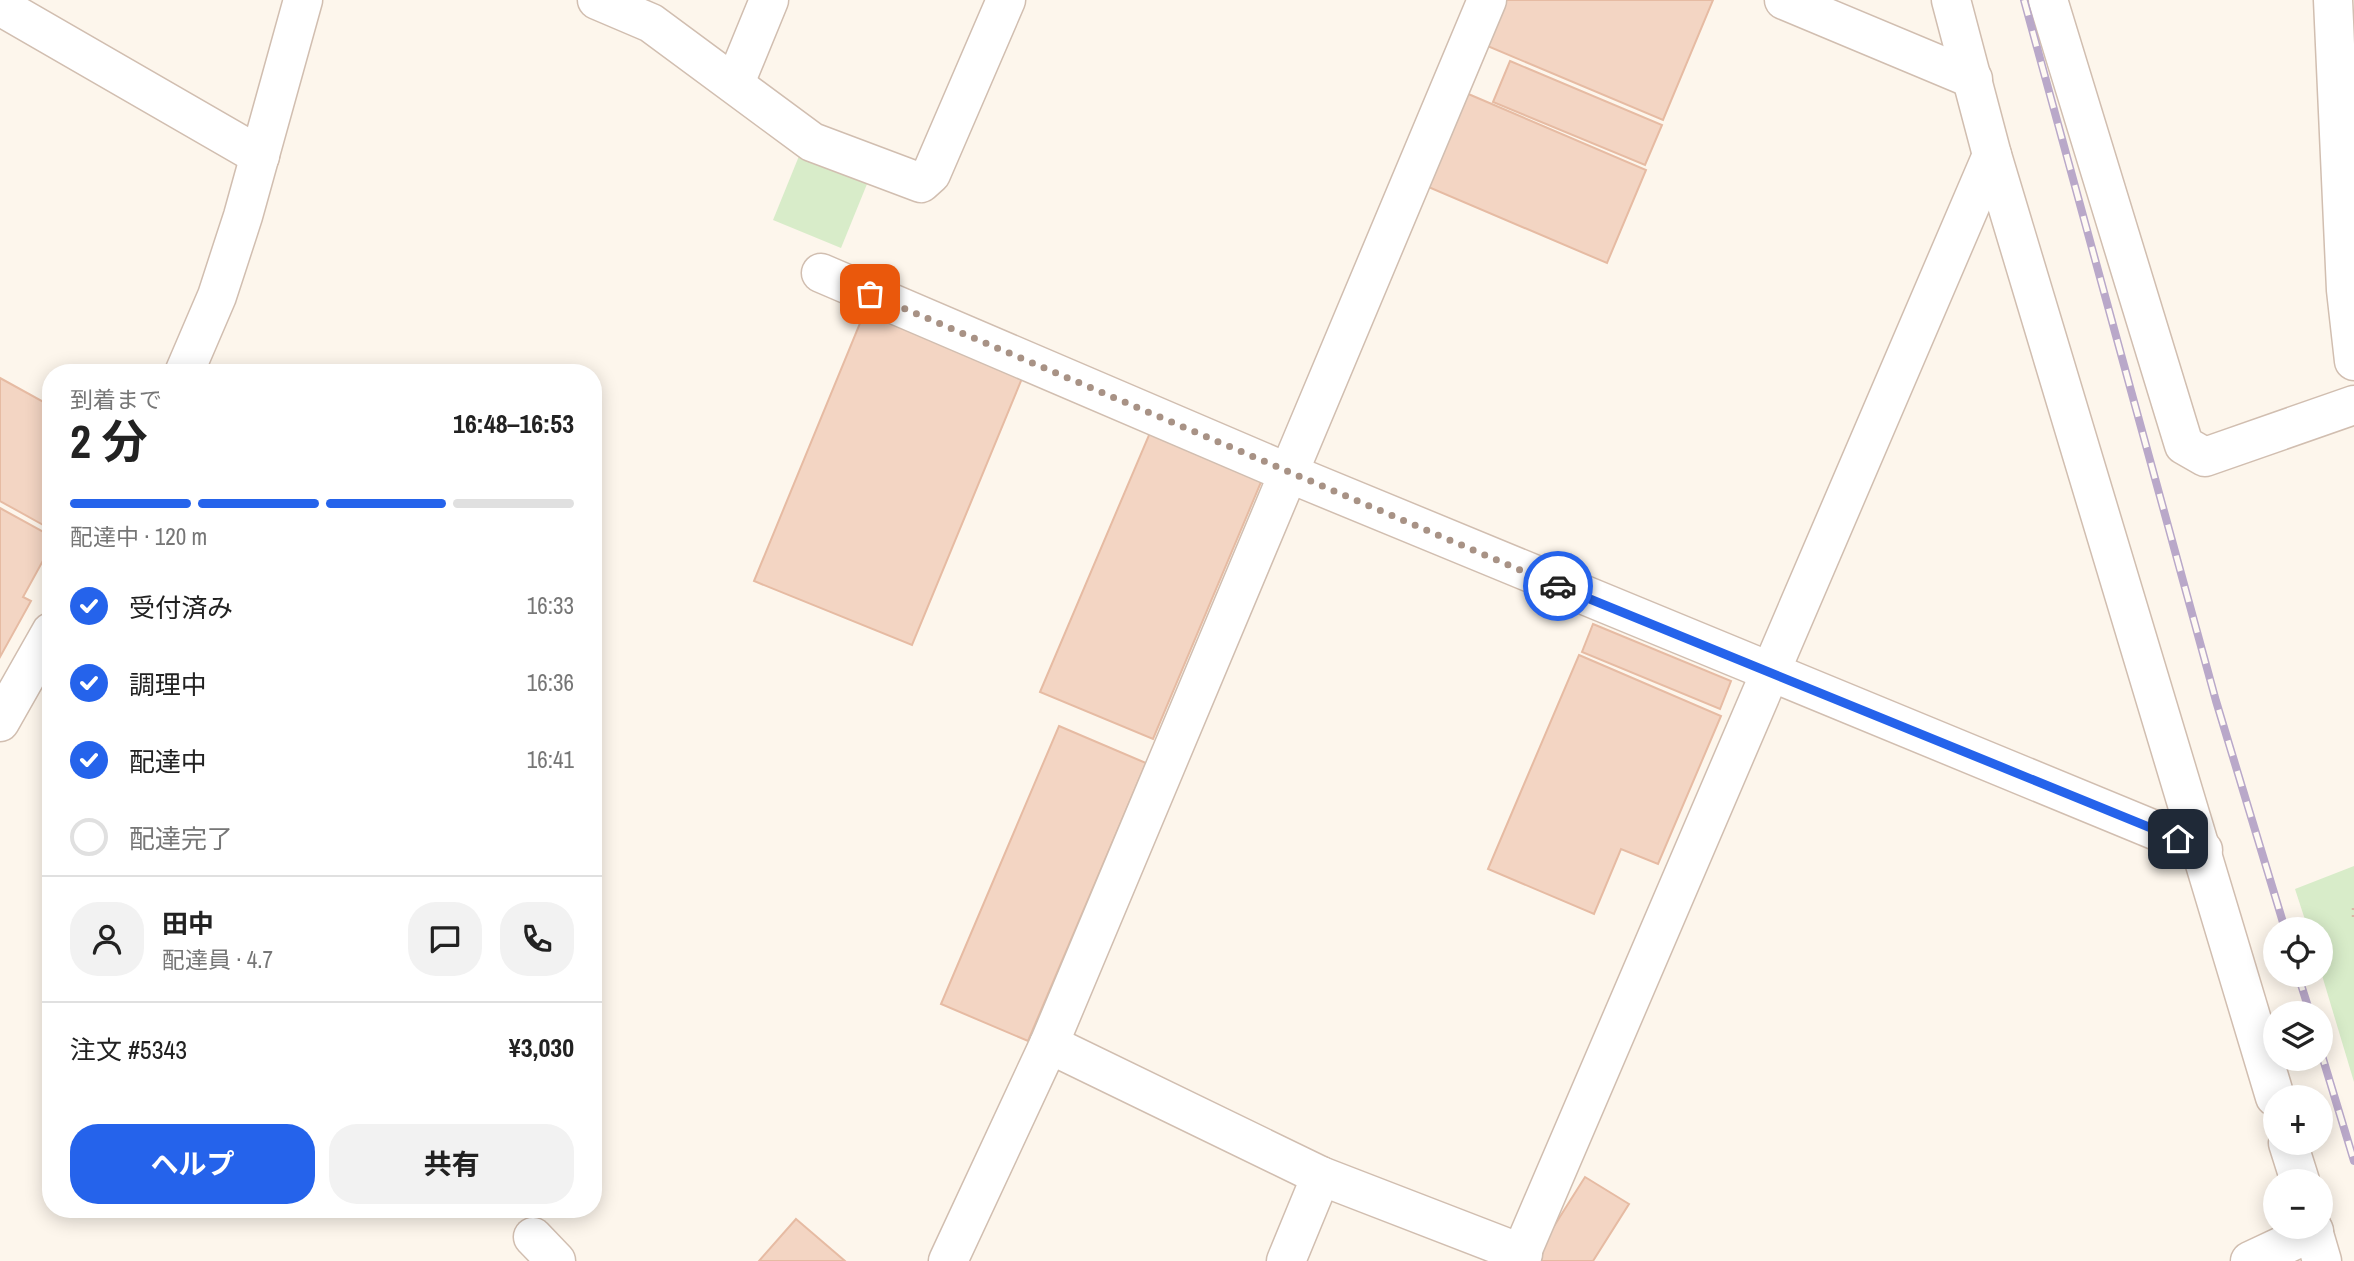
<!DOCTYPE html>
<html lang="ja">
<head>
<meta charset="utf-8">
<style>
	:root { --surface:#fff; --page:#f2f2f2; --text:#222; --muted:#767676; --line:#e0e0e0; --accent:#2563eb }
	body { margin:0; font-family:"Archivo Narrow","Noto Sans JP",sans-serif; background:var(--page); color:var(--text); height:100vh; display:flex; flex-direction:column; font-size:26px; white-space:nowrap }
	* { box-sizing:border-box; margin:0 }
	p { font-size:23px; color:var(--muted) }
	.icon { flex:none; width:38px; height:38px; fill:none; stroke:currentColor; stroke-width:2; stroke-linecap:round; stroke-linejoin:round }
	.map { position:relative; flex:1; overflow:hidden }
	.details { position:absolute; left:42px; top:364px; width:560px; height:854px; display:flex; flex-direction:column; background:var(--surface); border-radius:28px; box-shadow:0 4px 18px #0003 }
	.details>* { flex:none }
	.tools { position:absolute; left:2263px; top:917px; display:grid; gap:14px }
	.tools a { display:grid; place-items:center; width:70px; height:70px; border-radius:50%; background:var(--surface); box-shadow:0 4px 18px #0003; font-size:35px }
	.pin { position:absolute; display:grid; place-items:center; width:60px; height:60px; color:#fff; margin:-30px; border-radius:14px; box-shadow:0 4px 10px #0006 }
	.courier { position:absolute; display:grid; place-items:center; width:70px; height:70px; margin:-35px; border:5px solid #2563eb; border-radius:50%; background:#fff; color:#222; box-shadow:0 2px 9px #0007 }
	.summary em { font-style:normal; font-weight:700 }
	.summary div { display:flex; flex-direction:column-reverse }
	.summary { display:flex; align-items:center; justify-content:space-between; height:119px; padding:0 28px }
	h1 { font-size:46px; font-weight:700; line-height:52px }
	.bar { display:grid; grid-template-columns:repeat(4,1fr); gap:10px 7px; align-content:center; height:84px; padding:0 28px }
	.bar i { height:9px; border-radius:5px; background:var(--line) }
	.bar .on { background:var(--accent) }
	.bar p { grid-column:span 4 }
	.line { display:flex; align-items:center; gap:18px; padding:0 28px; border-top:2px solid var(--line) }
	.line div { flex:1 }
	.round { display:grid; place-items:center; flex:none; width:74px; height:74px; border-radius:28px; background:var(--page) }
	ol { padding:0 28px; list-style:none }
	li { display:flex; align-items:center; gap:21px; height:77px }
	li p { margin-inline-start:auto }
	li .icon { padding:7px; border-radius:50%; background:var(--accent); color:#fff; stroke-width:4 }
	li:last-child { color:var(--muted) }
	li i { width:38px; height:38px; border:4px solid var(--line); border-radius:50% }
	.action { display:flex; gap:14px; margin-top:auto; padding:14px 28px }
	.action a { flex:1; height:80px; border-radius:28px; background:var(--accent); color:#fff; font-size:28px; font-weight:700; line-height:80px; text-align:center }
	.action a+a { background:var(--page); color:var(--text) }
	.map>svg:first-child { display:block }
	.green { fill:#d8ecc9 }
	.building { fill:#f3d5c3; stroke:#e6bba3; stroke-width:2 }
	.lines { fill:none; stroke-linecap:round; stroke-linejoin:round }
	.minor-casing { stroke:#d1beb0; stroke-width:41 }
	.tertiary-casing { stroke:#d1beb0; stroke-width:41 }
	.path { stroke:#d9b8a5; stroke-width:4.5; stroke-dasharray:2 5; stroke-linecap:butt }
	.minor { stroke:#fff; stroke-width:38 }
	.tertiary { stroke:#fff; stroke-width:38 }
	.rail-casing { stroke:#b9a8c9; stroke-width:8 }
	.rail { stroke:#fffaf3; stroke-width:5; stroke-dasharray:16; stroke-linecap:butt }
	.done { stroke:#a89285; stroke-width:7; stroke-dasharray:0 12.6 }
	.route { stroke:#2563eb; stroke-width:9 }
</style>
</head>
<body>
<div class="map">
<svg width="2354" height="1261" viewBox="0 0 2354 1261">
	<rect width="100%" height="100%" fill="#fdf6ec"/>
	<g class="green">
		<polygon points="799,156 867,184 841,248 773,220"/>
		<polygon points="2354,866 2354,1082 2321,972 2320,929 2308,929 2295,889"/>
	</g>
	<g class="building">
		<polygon points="1504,0 1713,0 1663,120 1485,45"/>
		<polygon points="1510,61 1662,125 1645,165 1493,102"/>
		<polygon points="1466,93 1646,170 1607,263 1426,186"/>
		<polygon points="865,311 1023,376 912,645 754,581"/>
		<polygon points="0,378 51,406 51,516 45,526 0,501"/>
		<polygon points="1152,428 1264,475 1153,739 1040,692"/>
		<polygon points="0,508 51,536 51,546 23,597 31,601 0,657"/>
		<polygon points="1593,624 1731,681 1720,709 1582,652"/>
		<polygon points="1579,655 1721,716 1658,864 1621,849 1594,914 1488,869"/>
		<polygon points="1059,726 1146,763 1028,1041 941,1004"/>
		<polygon points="1585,1177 1629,1204 1593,1261 1532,1261"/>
		<polygon points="796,1219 845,1261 759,1261"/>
	</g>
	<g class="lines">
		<defs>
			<g id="minor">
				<polyline points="597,0 651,23 812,142 921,183 931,174 1006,0"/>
				<polyline points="1784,0 1973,79"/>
				<polyline points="2048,0 2184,445 2205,457 2354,405"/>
				<polyline points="2333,0 2346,290 2354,361"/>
				<polyline points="0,6 260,156"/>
				<polyline points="735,83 769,0"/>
				<polyline points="821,273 1286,472 2203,850"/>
				<polyline points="184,373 217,296 243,216 303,0"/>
				<polyline points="0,722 51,632"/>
				<polyline points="1049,1044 1321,1176 1523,1254"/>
				<polyline points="533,1237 556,1261"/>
				<polyline points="948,1261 1049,1044 1487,0"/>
				<polyline points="1286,1261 1321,1176"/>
				<polyline points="1518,1261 1992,155"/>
				<polyline points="2250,1261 2314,1231"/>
			</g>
			<g id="tertiary">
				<polyline points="1951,0 1992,155 2275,1097"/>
				<polyline points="2288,1143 2300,1181"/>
				<polyline points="2312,1227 2322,1261"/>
			</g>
		</defs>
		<use href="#minor" class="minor-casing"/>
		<use href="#tertiary" class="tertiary-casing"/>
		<polyline class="path" points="2354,908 2354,919"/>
		<use href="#minor" class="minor"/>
		<use href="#tertiary" class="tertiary"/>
		<defs>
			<g id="rail">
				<polyline points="2024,0 2216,701 2285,929"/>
				<polyline points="2298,975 2310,1013"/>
				<polyline points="2320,1049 2354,1161"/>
			</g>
		</defs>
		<use href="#rail" class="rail-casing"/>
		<use href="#rail" class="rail"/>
	</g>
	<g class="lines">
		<polyline class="done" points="870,294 1558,586"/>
		<polyline class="route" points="1558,586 2178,839"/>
	</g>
</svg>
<div class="tools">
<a><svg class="icon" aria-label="locate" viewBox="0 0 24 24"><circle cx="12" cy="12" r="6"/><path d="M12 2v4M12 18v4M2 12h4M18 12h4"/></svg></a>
<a><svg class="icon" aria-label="layers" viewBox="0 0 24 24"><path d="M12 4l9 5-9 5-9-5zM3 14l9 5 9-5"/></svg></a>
<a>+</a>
<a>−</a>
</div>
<div class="pin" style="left:870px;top:294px;background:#ea580c"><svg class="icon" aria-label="bag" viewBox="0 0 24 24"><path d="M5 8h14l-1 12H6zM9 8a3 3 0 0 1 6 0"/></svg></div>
<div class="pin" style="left:2178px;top:839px;background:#1f2937"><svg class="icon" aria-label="home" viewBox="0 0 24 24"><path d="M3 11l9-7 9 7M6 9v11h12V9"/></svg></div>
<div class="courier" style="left:1558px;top:586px"><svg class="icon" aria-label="car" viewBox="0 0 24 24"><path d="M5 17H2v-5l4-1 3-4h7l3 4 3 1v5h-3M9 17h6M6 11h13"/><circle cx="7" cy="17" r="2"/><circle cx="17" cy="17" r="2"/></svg></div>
<section class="details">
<div class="summary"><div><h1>2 分</h1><p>到着まで</p></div><em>16:48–16:53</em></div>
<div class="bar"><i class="on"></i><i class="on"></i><i class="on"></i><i></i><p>配達中 · 120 m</p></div>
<ol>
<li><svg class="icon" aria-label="check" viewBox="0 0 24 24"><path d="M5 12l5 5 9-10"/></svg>受付済み<p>16:33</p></li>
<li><svg class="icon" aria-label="check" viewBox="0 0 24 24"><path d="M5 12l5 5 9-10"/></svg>調理中<p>16:36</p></li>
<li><svg class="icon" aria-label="check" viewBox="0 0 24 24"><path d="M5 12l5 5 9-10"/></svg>配達中<p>16:41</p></li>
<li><i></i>配達完了</li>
</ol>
<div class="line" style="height:126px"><a class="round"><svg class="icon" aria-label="person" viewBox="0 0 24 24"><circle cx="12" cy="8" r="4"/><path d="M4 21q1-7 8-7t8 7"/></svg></a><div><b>田中</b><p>配達員 · 4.7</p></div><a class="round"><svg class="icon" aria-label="chat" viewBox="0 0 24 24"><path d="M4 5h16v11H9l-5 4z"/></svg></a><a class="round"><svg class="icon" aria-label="phone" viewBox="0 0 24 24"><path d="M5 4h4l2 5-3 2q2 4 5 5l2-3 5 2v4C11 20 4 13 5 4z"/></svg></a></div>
<div class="line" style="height:91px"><div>注文 #5343</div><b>¥3,030</b></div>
<div class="action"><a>ヘルプ</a><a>共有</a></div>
</section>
</div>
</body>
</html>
